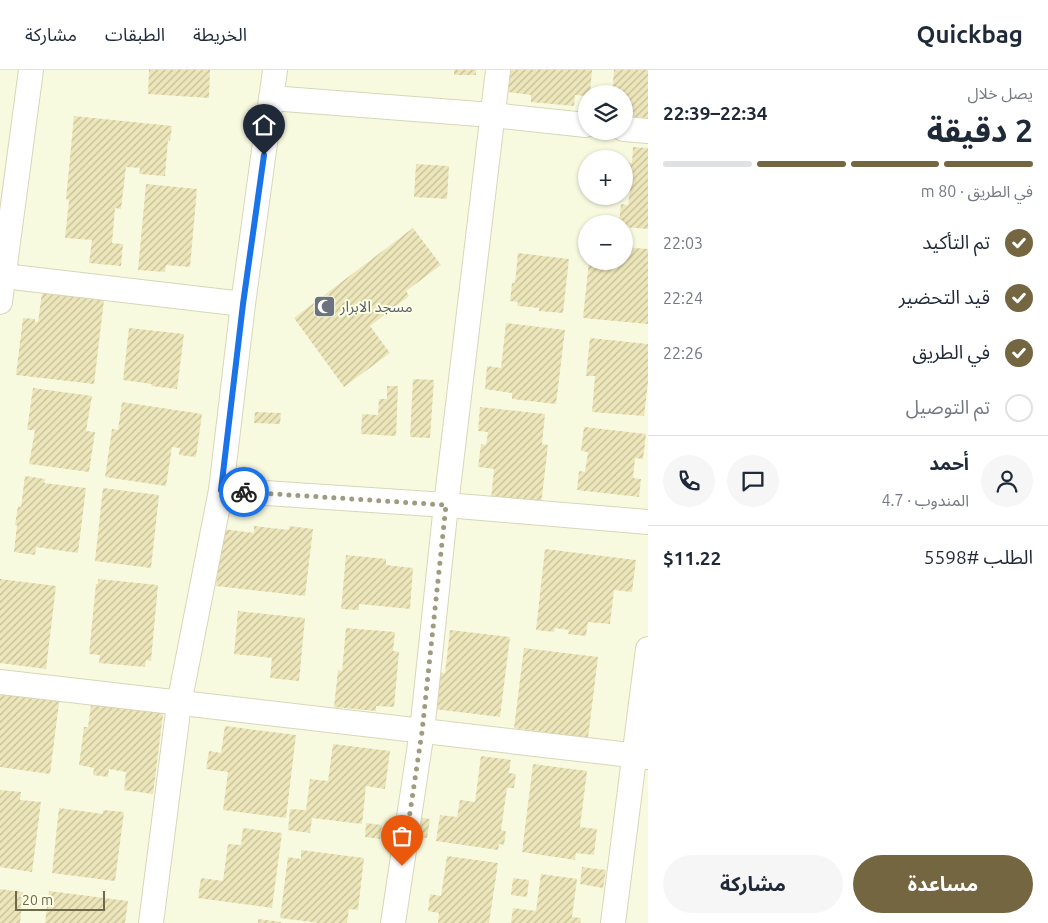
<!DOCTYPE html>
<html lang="ar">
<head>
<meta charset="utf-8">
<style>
	:root { --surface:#fff; --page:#f6f6f7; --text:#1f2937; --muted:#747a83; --line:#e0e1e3; --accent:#746641 }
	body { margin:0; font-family:Ubuntu,"Noto Sans Arabic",sans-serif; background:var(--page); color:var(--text); direction:rtl; height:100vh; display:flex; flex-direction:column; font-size:19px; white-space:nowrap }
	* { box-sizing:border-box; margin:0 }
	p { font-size:16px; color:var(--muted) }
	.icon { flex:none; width:28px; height:28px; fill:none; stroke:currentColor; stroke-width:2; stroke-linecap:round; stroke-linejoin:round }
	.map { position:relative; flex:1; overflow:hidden; direction:ltr }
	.details { display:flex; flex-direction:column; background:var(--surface); width:400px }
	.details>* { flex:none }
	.buttons { position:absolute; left:578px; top:15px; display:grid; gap:10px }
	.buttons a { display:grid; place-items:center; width:55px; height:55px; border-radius:50%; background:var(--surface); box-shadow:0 1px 4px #0004; font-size:25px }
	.scale { position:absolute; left:15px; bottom:12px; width:90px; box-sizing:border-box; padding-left:5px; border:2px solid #6f6849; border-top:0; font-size:14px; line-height:18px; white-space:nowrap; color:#6f6849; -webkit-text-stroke:4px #fcfee5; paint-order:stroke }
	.pin { position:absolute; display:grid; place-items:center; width:42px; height:42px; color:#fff; margin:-51px -21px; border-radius:50% 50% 50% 0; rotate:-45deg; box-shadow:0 0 5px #0007 }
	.pin .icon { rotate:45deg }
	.courier { position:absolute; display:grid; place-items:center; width:50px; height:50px; margin:-25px; border:4px solid #1a73e8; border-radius:50%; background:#fff; color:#222; box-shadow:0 1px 6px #0007 }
	.overview em { font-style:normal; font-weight:700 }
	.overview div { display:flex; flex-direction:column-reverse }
	.overview { display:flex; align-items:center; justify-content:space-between; height:85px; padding:0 15px }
	h1 { font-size:32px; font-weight:700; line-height:38px }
	.bar { display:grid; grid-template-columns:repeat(4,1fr); gap:8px 5px; align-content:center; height:60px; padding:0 15px }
	.bar i { height:6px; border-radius:4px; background:var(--line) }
	.bar .active { background:var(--accent) }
	.bar p { grid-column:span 4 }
	.line { display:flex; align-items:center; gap:12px; padding:0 15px; border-top:1px solid var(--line) }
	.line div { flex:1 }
	.round { display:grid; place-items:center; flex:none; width:52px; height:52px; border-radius:26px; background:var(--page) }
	ol { padding:0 15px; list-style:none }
	li { display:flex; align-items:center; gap:15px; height:55px }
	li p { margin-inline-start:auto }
	li .icon { padding:5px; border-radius:50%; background:var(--accent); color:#fff; stroke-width:4 }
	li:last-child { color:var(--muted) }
	li i { width:28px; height:28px; border:2px solid var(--line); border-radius:50% }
	.action { display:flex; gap:10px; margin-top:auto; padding:10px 15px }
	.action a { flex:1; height:58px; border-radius:30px; background:var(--accent); color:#fff; font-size:20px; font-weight:700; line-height:58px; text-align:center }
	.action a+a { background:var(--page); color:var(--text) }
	header { display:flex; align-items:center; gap:30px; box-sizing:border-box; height:70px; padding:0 25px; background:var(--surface); border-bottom:1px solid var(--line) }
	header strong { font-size:24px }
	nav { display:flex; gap:28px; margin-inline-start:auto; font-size:18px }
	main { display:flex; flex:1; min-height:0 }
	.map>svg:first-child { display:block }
	.building { fill:url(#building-hatch) }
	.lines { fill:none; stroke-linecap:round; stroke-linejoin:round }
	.street-casing { stroke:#d8d6b8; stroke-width:26 }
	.street { stroke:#fff; stroke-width:24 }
	.done { stroke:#9f9b7e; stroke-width:5; stroke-dasharray:0 9 }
	.route { stroke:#1a73e8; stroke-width:6 }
	.labels { text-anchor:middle; stroke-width:4; stroke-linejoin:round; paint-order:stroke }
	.worship-label { font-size:15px; fill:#5b616d; stroke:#fcfee5; text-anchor:start }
</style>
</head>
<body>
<header>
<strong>Quickbag</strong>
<nav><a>الخريطة</a><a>الطبقات</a><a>مشاركة</a></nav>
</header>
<main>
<section class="details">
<div class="overview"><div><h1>2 دقيقة</h1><p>يصل خلال</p></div><em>22:34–22:39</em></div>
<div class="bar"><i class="active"></i><i class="active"></i><i class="active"></i><i></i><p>في الطريق · 80 m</p></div>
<ol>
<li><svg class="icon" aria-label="check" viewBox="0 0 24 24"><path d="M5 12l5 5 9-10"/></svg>تم التأكيد<p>22:03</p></li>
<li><svg class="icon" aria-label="check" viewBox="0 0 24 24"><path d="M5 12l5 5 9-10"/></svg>قيد التحضير<p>22:24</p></li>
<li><svg class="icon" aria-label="check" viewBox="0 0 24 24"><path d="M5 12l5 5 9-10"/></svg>في الطريق<p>22:26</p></li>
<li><i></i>تم التوصيل</li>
</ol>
<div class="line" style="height:90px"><a class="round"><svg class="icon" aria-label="person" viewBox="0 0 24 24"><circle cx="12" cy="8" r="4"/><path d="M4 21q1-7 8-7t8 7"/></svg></a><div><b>أحمد</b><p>المندوب · 4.7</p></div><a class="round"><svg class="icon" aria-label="chat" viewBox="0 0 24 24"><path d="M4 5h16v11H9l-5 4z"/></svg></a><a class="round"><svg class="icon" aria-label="phone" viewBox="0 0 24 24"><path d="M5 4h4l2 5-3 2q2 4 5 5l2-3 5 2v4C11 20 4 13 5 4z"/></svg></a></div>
<div class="line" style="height:65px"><div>الطلب #5598</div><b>$11.22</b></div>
<div class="action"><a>مساعدة</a><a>مشاركة</a></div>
</section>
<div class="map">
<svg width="648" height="853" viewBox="0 0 648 853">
	<defs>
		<pattern id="building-hatch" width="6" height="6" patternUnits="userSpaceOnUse" patternTransform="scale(1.25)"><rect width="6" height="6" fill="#ede6ba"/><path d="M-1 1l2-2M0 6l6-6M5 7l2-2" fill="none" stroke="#c4be99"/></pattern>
	</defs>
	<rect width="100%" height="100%" fill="#f8fae0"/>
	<g class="building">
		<polygon points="149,0 210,0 209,28 148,24"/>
		<rect x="454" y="0" width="22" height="5"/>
		<polygon points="511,0 592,0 590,24 586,24 586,26 575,25 574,36 531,32 531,25 508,22"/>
		<polygon points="614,0 648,0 648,48 624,46 624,24 612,24"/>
		<polygon points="74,46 172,56 170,71 168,70 165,106 139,104 140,98 126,97 121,139 115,138 112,173 123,174 121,196 89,193 92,170 65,168 69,130 66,129"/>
		<polygon points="633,77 648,78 648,159 624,157 624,154 619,154 621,134 628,135 630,120 625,119 627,92 632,93"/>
		<polygon points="416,94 449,96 447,129 414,127"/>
		<polygon points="146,114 197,119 190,197 166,195 165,202 138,200"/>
		<polygon points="413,158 441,195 406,221 409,226 370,256 390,283 344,317 294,248"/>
		<polygon points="624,177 648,179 648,254 583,248 589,191 624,191"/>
		<polygon points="518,183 569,189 563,243 539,241 539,238 517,236 518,232 510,231 512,213 515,213"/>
		<polygon points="42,223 104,230 94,314 16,305 23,248 35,249 35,252 38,252"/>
		<polygon points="506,253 565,260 556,334 512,329 512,323 485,319 487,296 501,298"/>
		<polygon points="129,258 184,264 177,319 151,316 152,314 123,310"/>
		<polygon points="590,268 648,274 648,312 644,346 592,342 595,306 586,306"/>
		<polygon points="413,309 434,310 430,368 410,367"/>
		<polygon points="387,316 398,316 396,366 361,364 362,344 378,345 379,329 387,329"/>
		<polygon points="33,318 92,326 86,361 95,362 89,402 29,394 35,360 27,360"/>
		<polygon points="122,332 202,344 196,387 179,385 180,378 172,377 166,416 105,407 112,359 118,360"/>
		<polygon points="480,337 545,344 542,374 548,375 541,435 491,429 494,399 478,397 481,374 486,375 488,362 478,361"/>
		<polygon points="255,342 281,343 280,354 254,353"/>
		<polygon points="584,357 646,364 643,389 635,388 633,408 641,409 639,427 577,420 579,401 585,402 588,382 581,381"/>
		<polygon points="25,406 45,409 44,413 86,418 78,483 36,477 35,485 14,482 17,455 15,455 18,436 21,437"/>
		<polygon points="103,418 159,425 151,498 95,491"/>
		<polygon points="254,456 289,460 289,456 313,459 305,526 216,516 223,459 254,463"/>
		<polygon points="545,479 636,490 632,522 614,520 610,554 588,552 586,566 568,564 569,560 555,558 554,562 536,560"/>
		<polygon points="346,485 386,489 386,495 413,498 410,539 359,534 359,540 341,539"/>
		<polygon points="0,509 56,516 46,599 0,593"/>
		<polygon points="98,509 158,515 151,591 146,590 145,597 99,593 100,585 89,584 96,514 98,514"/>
		<polygon points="238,541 305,548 299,611 270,608 272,588 234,584"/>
		<polygon points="346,558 395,562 393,581 399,582 394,637 376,636 376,641 334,637 338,600 342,601"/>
		<polygon points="450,560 510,567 500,647 434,639 438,602 445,603"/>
		<polygon points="524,578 598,587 588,668 514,658"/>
		<polygon points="0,623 60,625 50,704 0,697"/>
		<polygon points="92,628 164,637 153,724 124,720 126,702 109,699 108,707 93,705 94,698 79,695 84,657 88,657"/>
		<polygon points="225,656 296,665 286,748 223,740 228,702 206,699 209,681 221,683"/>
		<polygon points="333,674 390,681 385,719 366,716 362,754 312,748 310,763 288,760 290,739 306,740 310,709 328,711"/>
		<polygon points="481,686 511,690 509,703 516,704 514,718 507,718 501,760 506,761 504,775 499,774 498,780 436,771 440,745 457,747 460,730 475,732"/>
		<polygon points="533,694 587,701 580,757 597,759 594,785 576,783 575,790 522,782"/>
		<polygon points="0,720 21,722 20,730 41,732 32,802 0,797"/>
		<polygon points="59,738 103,744 103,740 124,742 115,811 52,803"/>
		<polygon points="417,747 430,749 427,768 414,767"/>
		<polygon points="366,753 382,755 380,769 365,767"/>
		<polygon points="243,758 282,763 272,838 198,828 201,808 223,811 228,774 241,775"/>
		<polygon points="301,780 364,788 358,840 349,839 347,853 319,853 280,848 288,787 301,789"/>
		<polygon points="447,786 498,793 489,853 438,853 439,843 428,841 430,824 441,826"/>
		<polygon points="582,797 606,800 603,818 580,814"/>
		<polygon points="541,804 577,809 572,847 581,848 580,853 511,853 513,838 536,841"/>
		<polygon points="513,808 529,810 527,827 511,825"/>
		<polygon points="0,819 23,822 20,853 0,853"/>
		<polygon points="49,821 128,831 125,853 45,853"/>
		<polygon points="258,849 281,852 281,853 258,853"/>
	</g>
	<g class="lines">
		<defs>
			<g id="street">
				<polyline points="271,28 492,45 586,55"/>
				<polyline points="624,59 648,61"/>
				<polyline points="4,206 243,234"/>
				<polyline points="0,232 31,0"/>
				<polyline points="221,420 446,435 648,452"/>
				<polyline points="0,612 648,687"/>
				<polyline points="151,853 179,634 221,420 243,234 275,0"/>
				<polyline points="393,853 422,661 446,435 498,0"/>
				<polyline points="613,853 648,579"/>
			</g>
		</defs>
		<use href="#street" class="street-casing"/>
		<use href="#street" class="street"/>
	</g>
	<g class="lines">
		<polyline class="done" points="244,422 446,435 422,662 402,796"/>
		<polyline class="route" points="244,422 221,420 243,234 264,85"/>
	</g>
	<defs>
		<symbol id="mosque-square" viewBox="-11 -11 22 22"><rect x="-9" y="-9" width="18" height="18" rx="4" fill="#6b7280" stroke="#fcfee5"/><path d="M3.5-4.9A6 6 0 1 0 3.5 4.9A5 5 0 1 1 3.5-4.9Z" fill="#fff"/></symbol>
	</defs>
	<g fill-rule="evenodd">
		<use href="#mosque-square" x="312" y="224" width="25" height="25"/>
	</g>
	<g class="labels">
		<g class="worship-label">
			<text x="340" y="242">مسجد الابرار</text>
		</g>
	</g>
</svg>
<div class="buttons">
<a><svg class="icon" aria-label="layers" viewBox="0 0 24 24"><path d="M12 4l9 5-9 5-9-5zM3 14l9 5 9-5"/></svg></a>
<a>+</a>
<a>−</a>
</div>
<div class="scale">20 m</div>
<div class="pin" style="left:402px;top:796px;background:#ea580c"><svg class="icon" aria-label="bag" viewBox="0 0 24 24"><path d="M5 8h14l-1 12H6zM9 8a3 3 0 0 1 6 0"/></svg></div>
<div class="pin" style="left:264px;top:85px;background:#1f2937"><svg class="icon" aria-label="home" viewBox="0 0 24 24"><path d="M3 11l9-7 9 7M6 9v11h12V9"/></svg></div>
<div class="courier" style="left:244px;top:422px"><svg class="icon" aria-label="bike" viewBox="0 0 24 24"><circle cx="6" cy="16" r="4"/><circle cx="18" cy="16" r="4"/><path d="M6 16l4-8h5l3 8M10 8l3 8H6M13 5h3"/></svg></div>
</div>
</main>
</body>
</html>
